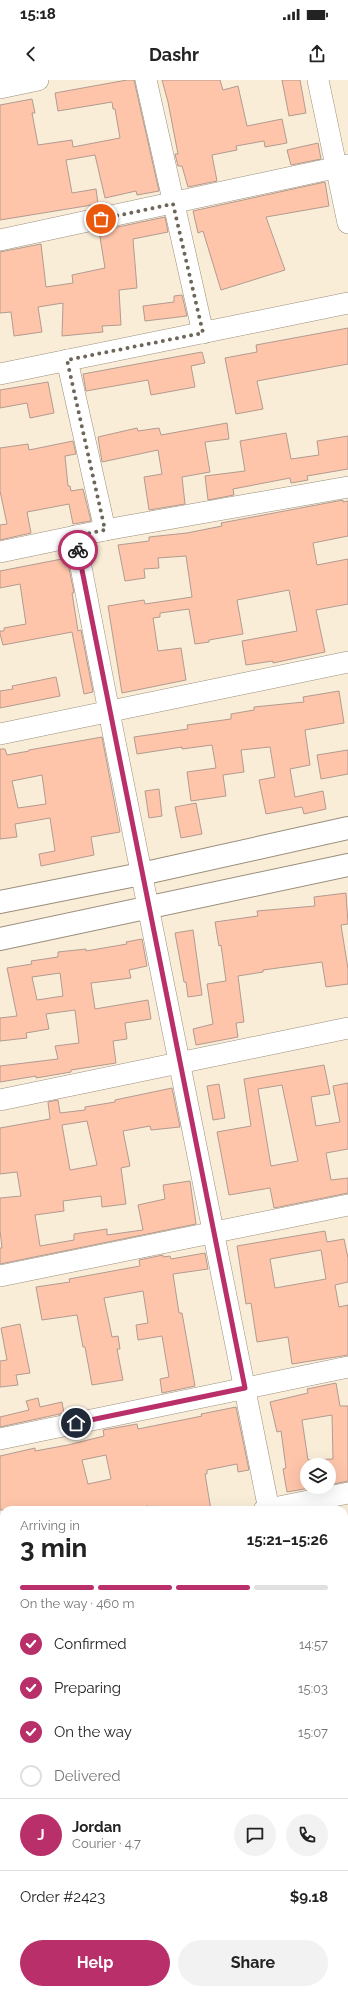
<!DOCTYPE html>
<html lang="en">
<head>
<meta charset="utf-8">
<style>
	:root { --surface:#fff; --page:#f2f2f2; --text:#222; --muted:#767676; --line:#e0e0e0; --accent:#b92f69 }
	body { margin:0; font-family:Raleway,sans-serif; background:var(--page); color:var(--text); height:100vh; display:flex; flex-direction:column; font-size:15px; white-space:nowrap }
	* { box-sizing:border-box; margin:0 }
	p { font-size:13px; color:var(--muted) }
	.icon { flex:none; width:22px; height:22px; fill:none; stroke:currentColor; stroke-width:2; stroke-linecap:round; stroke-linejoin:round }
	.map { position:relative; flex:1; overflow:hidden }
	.drawer { position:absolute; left:0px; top:1426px; width:348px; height:488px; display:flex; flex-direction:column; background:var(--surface); border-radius:12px 12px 0 0; box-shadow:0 4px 16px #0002 }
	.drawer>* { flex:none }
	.controls { position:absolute; left:300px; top:1378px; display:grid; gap:8px }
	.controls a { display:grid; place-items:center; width:36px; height:36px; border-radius:50%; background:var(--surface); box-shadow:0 4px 16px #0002; font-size:20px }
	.pin { position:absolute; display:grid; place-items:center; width:34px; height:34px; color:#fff; margin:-17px; border:2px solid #fff; border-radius:50%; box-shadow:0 1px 4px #0007 }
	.courier { position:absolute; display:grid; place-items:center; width:40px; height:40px; margin:-20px; border:3px solid #b92f69; border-radius:50%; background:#fff; color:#222; box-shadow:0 1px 5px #0007 }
	.summary em { font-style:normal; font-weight:700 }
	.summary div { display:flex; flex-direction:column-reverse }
	.summary { display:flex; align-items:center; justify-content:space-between; height:68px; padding:0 20px }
	h1 { font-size:26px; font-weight:700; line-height:30px }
	.bar { display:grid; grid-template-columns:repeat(4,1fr); gap:6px 4px; align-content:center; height:48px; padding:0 20px }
	.bar i { height:5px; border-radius:3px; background:var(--line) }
	.bar .on { background:var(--accent) }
	.bar p { grid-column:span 4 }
	.line { display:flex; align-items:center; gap:10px; padding:0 20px; border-top:1px solid var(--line) }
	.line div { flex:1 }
	.round { display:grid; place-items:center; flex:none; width:42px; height:42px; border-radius:21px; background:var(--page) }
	ol { padding:0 20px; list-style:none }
	li { display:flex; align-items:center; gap:12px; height:44px }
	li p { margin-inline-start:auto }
	li .icon { padding:4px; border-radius:50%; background:var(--accent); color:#fff; stroke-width:4 }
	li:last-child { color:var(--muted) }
	li i { width:22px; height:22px; border:2px solid var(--line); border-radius:50% }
	.button { display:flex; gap:8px; margin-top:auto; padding:8px 20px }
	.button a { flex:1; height:46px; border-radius:24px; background:var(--accent); color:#fff; font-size:16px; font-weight:700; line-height:46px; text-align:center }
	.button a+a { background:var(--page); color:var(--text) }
	.status { display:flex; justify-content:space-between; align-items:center; height:28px; padding:0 20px; background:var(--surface); direction:ltr }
	.status svg { height:11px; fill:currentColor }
	header { display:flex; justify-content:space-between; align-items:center; height:52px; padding:0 20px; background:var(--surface); font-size:18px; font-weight:700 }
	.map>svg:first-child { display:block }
	.building { fill:#fec5aa; stroke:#b29b90; fill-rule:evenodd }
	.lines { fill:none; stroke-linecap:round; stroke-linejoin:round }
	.minor-casing { stroke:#9a8e7b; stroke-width:22 }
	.major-casing { stroke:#9a8e7b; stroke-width:24 }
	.minor { stroke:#fff; stroke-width:21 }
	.major { stroke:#fff; stroke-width:22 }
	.done { stroke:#6e665a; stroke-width:4; stroke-dasharray:0 7.2 }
	.route { stroke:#b92f69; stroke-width:5 }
</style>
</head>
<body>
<div class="status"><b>15:18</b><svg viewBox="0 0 49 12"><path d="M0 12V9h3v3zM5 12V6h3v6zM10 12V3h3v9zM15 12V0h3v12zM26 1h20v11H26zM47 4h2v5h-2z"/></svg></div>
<header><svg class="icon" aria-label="back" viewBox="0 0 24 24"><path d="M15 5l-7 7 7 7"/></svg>Dashr<svg class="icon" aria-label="share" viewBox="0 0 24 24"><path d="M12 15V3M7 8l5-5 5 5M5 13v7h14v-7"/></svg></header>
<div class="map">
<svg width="348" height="1914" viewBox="0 0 348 1914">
	<rect width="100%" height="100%" fill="#faedd8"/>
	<g class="building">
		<polygon points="127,0 134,0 159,111 137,115 136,111 105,118 95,75 66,80 72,113 96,109 98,124 0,140 0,25 32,19 35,33 32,33 38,65 72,60 73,67 120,58 115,29 113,29 112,22 58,31 55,13"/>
		<polygon points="162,0 220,0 223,10 238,6 247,46 282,39 287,63 265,67 264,61 236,66 237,70 212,75 217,101 188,107 182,86 178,86 175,74 178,74 168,22"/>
		<polygon points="282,0 300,0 306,33 289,36"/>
		<polygon points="318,63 321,79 291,85 287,70"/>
		<polygon points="325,102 329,126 266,137 285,190 221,210 203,151 198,153 193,131"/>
		<polygon points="165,137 168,152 133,159 137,208 119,210 121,245 102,246 103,252 62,256 63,223 38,227 42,252 14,256 11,232 0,233 0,172 41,164 46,207 73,203 72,195 105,188 99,151"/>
		<polygon points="182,215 187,236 145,241 143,226 174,222 174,216"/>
		<polygon points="348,248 348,284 257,301 263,329 236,334 225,278 257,272 256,265"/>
		<polygon points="202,272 205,283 191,286 195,307 151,315 148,300 86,311 83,294"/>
		<polygon points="48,302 54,333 30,338 27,323 0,328 0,310"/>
		<polygon points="227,343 229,359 205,362 210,392 182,397 185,424 149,430 144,397 162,394 158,370 102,382 98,357 137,348 138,351 159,348 161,355"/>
		<polygon points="286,353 291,379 319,375 317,361 348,356 348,389 307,396 308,400 291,403 290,398 233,409 234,415 208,420 205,396 245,391 240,361"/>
		<polygon points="73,361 76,374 65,376 68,406 70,406 71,411 83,409 91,441 73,444 69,424 27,432 31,453 0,460 0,445 7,444 0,411 0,368 28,364 29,370"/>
		<polygon points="343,420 343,422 348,421 348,456 313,463 317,485 348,479 348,524 316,530 325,572 273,583 273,581 246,585 242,561 297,551 289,510 237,520 243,554 209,560 209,562 195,564 189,529 160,533 160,537 153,538 158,571 181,568 186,600 122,613 108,526 144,520 145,524 192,517 186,476 158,478 159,488 144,489 145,498 125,501 118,465 149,461 149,457 187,453 222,446 221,443"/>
		<polygon points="67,478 74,513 72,513 78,551 81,550 93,612 84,614 72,552 3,565 0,554 0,551 4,551 4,548 26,544 20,504 0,508 0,491"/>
		<polygon points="56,597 60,616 0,628 0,611 13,609 12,606"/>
		<polygon points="339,611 344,643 305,650 310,685 290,689 295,717 323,711 326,729 304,734 302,727 266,734 259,700 275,697 270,667 241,670 244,692 223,695 226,716 191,721 187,692 216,688 212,665 182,669 182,667 137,674 134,657 188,649 187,645 231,639 231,634 254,630 254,627 304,622 303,617"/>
		<path d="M 102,657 L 120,752 L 91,757 L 94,775 L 41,786 L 39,774 L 55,771 L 50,738 L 15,744 L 17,757 L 0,759 L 0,669 L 5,669 L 7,675 L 29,671 L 29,670 ZM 42,695 L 46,724 L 18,728 L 12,701 Z"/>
		<polygon points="348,670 348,694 321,699 317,675"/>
		<polygon points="159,709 162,736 149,738 145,711"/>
		<polygon points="196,723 202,754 181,758 175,727"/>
		<polygon points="346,813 348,844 341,845 348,889 348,904 326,907 322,882 263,890 263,892 238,896 244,942 236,943 238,957 196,965 193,949 213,944 207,904 226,901 221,865 219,866 215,842 258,836 257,831 315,826 314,817"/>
		<polygon points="193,850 202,915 188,917 186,902 184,902 175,853"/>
		<path d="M 142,859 L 147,886 L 129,890 L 131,898 L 91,903 L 95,929 L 148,920 L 151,939 L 125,943 L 127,959 L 113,961 L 116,983 L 71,990 L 71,992 L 36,998 L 36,996 L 0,1002 L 0,986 L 58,979 L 55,966 L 79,963 L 75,930 L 46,934 L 49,949 L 26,953 L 27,958 L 0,961 L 0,938 L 17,936 L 7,888 L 32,884 L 31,881 L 58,877 L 58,872 L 86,869 L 86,871 L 127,864 L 126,862 ZM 60,893 L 63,916 L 37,920 L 32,897 Z"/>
		<path d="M 324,985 L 330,1014 L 311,1017 L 316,1046 L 340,1042 L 333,1006 L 348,1003 L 348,1069 L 326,1073 L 331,1100 L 348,1098 L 348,1113 L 274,1128 L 270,1108 L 229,1115 L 217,1052 L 251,1046 L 244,999 ZM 282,1005 L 298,1081 L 271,1086 L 258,1009 Z"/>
		<polygon points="219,1004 225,1038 213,1040 207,1006"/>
		<path d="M 172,1008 L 180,1047 L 151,1050 L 150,1046 L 123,1051 L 130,1086 L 121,1088 L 126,1124 L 102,1127 L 101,1116 L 63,1121 L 64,1131 L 35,1135 L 40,1166 L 74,1160 L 74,1154 L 107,1149 L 107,1155 L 143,1150 L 138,1125 L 165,1119 L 163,1105 L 190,1101 L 196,1144 L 0,1184 L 0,1168 L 2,1168 L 0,1150 L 0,1118 L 21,1116 L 17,1092 L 0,1094 L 0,1048 L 50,1039 L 48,1022 L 58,1020 L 60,1033 L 85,1030 L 85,1027 L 115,1022 L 115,1020 ZM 87,1041 L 97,1085 L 70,1090 L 62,1045 Z"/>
		<path d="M 325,1151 L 327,1162 L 344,1159 L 348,1178 L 348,1202 L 335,1205 L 339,1227 L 348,1225 L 348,1275 L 292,1284 L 288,1257 L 257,1262 L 251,1223 L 246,1224 L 237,1166 ZM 321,1170 L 326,1199 L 275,1208 L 270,1179 Z"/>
		<polygon points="205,1173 208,1189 173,1194 179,1233 182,1233 195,1306 162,1313 160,1299 169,1297 162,1256 138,1260 136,1245 148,1243 143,1211 104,1218 112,1257 118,1256 120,1269 117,1269 123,1300 92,1305 85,1267 83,1267 77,1235 42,1240 36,1207 70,1202 69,1199 140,1186 139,1180 163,1175 163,1177 170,1176 171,1179"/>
		<polygon points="20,1244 30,1293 16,1295 18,1305 0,1307 0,1281 7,1280 1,1248"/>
		<path d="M 336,1303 L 340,1326 L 348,1326 L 348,1401 L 329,1405 L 329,1385 L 307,1385 L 307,1407 L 310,1408 L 287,1412 L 283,1389 L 286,1388 L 281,1351 L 277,1352 L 270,1322 L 308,1313 L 307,1309 ZM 332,1335 L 333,1379 L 308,1380 L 302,1340 Z"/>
		<polygon points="38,1318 40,1327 62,1322 64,1333 0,1347 0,1337 29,1330 26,1321"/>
		<path d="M 236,1327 L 249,1390 L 238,1392 L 237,1384 L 207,1390 L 207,1394 L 205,1394 L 211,1430 L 149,1430 L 148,1426 L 125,1430 L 0,1430 L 0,1376 L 35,1368 L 35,1371 L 68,1365 L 104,1356 L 103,1350 L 137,1344 L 138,1349 L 202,1336 L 201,1334 ZM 106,1375 L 111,1399 L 88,1404 L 82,1380 Z"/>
	</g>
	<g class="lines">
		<defs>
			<g id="minor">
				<polyline points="146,0 203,253"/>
				<polyline points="318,0 348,143"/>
				<polyline points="0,8 38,0"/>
				<polyline points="0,160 348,85"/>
				<polyline points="67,280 105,450"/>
				<polyline points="0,294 348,223"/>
				<polyline points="75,456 109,632 269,1430"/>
				<polyline points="0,472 105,450 348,407"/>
				<polyline points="0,654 348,582"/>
				<polyline points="0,1020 348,948"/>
				<polyline points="0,1196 348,1125"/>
				<polyline points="0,1359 348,1287"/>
				<polyline points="264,1430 348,1413"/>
				<polyline points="0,1483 4,1482"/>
				<polyline points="344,1540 348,1540"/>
				<polyline points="0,1611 4,1610"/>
				<polyline points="344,1717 348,1717"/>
				<polyline points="0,1788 4,1787"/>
				<polyline points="344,1890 348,1889"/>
				<polyline points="287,1910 288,1914"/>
				<polyline points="229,1914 248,1910"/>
			</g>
			<g id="major">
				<polyline points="0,822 141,794 348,748"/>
				<polyline points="0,859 348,785"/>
			</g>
		</defs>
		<use href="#minor" class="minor-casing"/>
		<use href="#major" class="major-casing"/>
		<use href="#minor" class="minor"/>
		<use href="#major" class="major"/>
	</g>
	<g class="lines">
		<polyline class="done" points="78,470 75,456 105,450 67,280 203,253 173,124 101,139"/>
		<polyline class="route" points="76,1343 245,1308 78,470"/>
	</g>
</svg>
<div class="controls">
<a><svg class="icon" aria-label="layers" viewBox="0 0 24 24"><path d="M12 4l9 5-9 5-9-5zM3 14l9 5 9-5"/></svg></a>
</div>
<div class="pin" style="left:101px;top:139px;background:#ea580c"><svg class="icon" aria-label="bag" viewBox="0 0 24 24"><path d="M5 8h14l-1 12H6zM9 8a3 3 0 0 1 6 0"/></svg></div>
<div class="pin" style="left:76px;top:1343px;background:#1f2937"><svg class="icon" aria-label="home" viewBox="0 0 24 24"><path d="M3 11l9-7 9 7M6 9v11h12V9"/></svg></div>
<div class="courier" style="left:78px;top:470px"><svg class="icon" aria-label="bike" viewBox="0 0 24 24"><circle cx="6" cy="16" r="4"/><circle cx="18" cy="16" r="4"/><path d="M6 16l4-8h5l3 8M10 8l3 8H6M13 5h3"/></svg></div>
<section class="drawer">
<div class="summary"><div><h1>3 min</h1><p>Arriving in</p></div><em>15:21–15:26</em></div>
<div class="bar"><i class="on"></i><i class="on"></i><i class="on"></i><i></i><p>On the way · 460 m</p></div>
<ol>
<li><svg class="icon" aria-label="check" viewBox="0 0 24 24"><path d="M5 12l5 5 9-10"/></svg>Confirmed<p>14:57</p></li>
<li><svg class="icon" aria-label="check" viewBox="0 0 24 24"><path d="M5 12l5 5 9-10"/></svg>Preparing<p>15:03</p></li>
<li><svg class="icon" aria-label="check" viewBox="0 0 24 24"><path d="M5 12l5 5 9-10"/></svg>On the way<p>15:07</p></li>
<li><i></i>Delivered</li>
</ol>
<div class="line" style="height:72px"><b class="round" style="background:var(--accent);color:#fff">J</b><div><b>Jordan</b><p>Courier · 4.7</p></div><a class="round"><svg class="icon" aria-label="chat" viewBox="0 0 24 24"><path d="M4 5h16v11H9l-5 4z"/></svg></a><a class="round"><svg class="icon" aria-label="phone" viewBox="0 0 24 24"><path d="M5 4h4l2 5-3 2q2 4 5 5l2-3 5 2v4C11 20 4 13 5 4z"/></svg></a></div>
<div class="line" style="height:52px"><div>Order #2423</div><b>$9.18</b></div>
<div class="button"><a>Help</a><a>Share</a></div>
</section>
</div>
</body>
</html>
